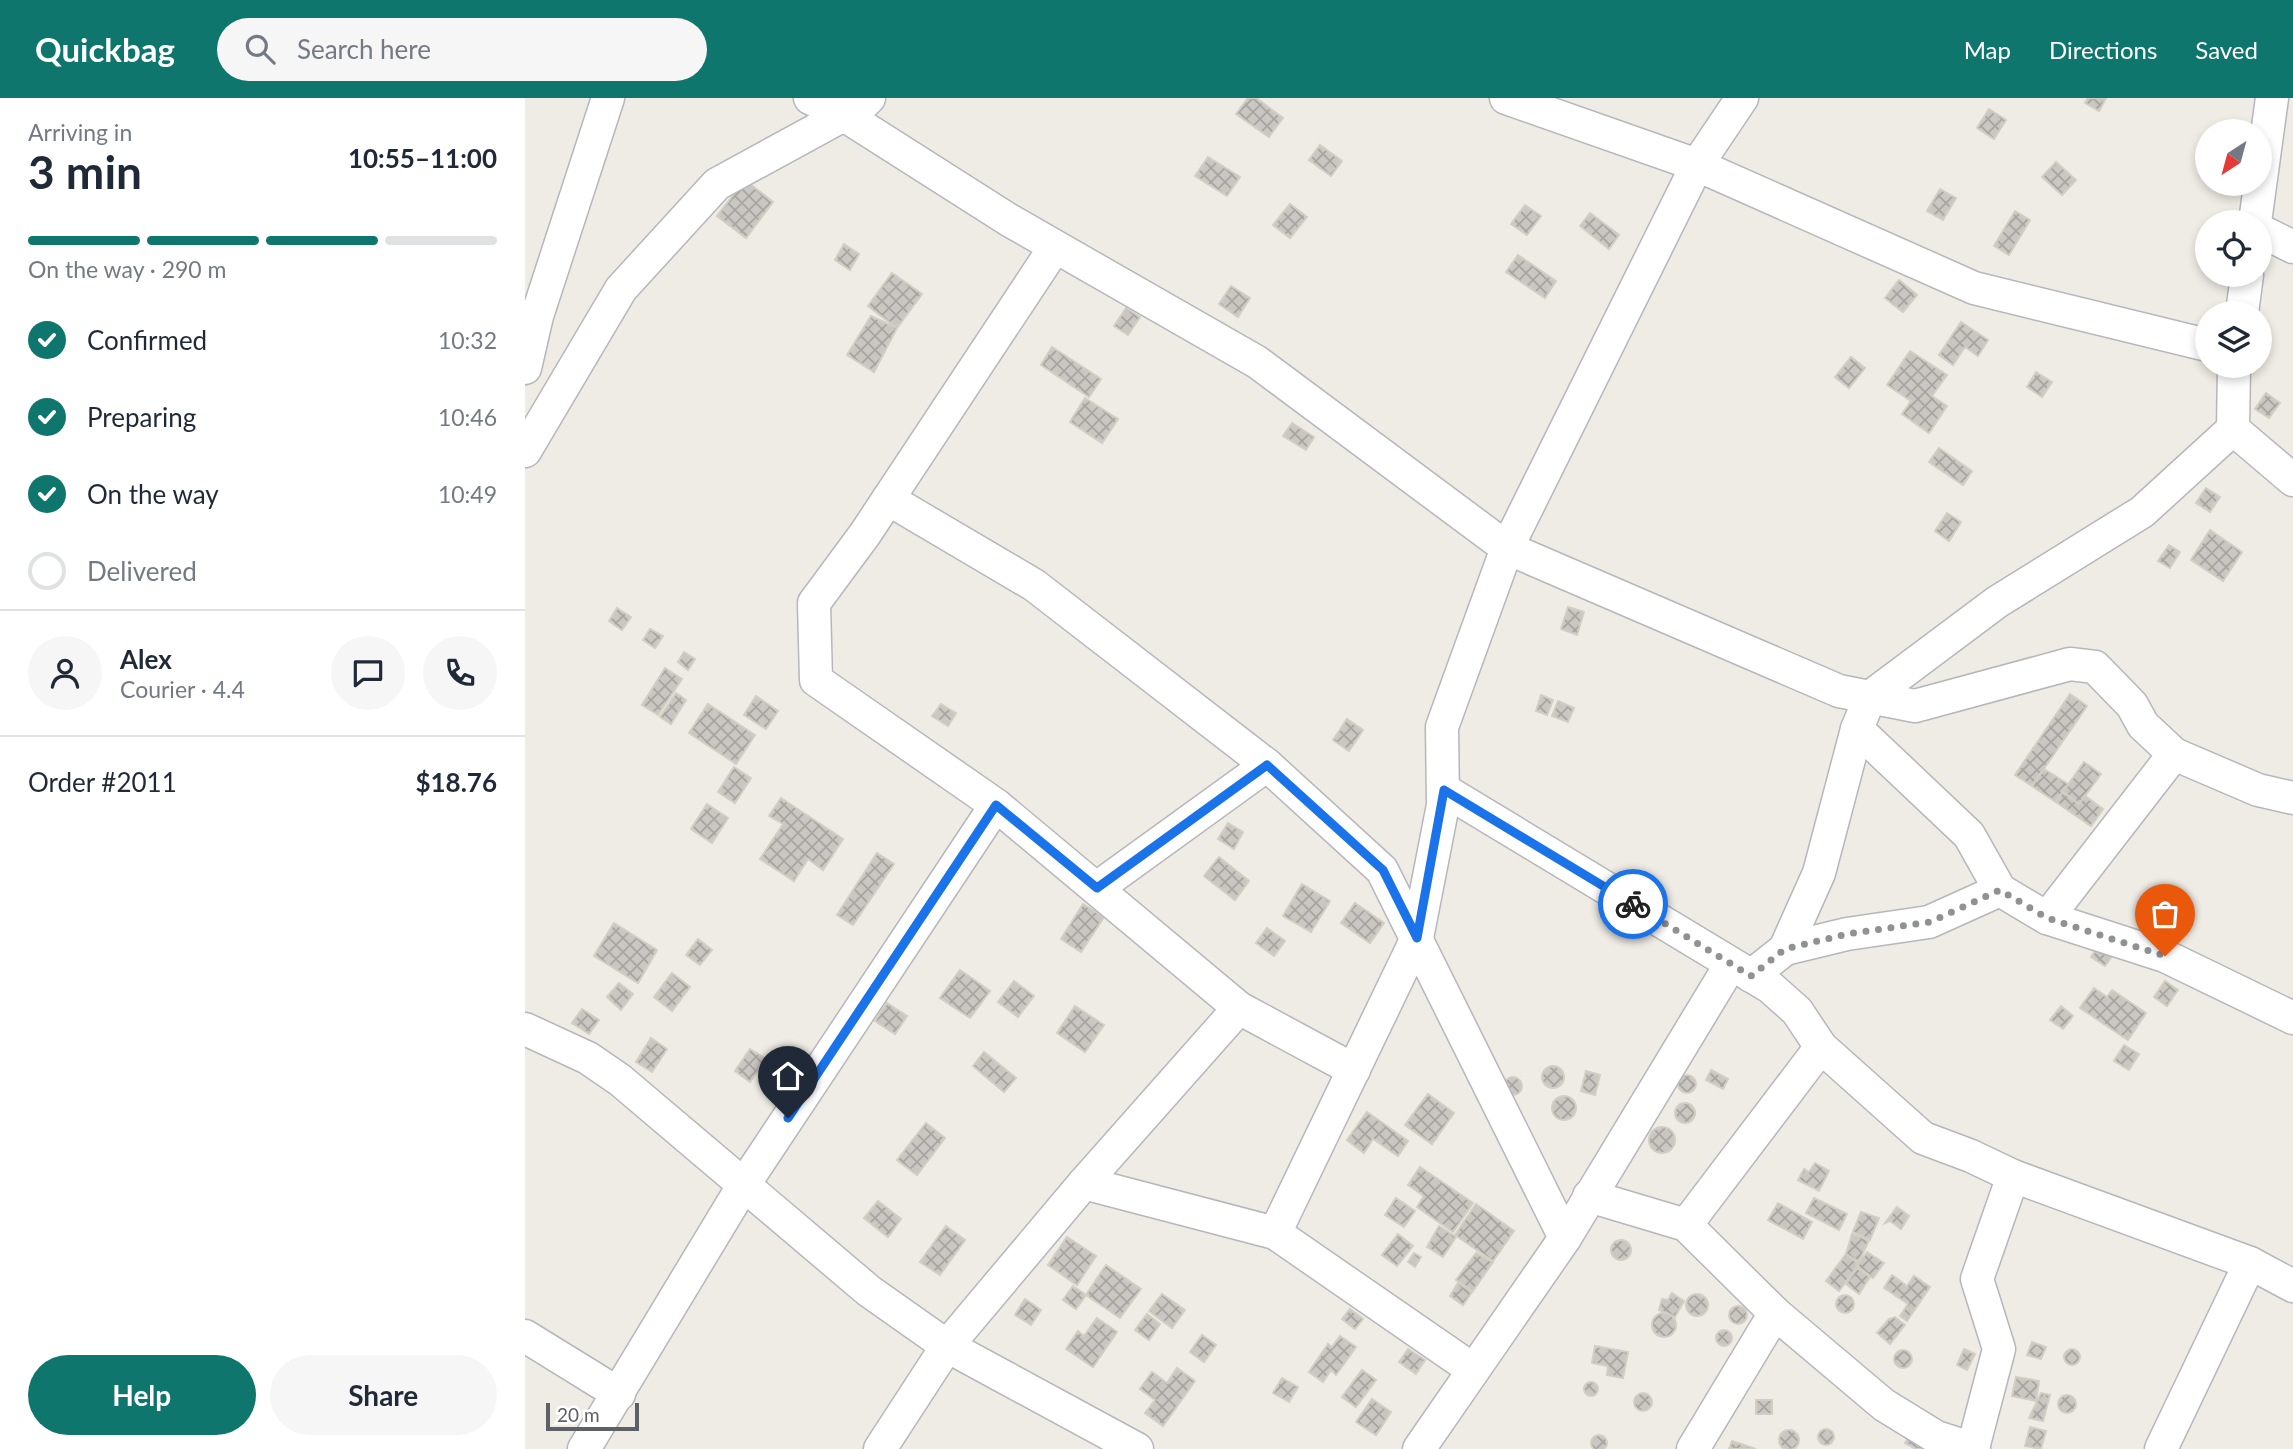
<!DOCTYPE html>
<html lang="en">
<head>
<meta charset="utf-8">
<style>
	:root { --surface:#fff; --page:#f6f6f7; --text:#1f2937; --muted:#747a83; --line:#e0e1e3; --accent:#0f766e }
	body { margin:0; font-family:Lato,sans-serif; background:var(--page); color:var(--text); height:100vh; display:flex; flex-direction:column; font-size:26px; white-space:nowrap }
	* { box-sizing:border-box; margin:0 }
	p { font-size:23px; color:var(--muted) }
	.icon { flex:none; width:38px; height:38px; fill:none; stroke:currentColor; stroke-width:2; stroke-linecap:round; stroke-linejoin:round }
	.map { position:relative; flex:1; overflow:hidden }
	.details { display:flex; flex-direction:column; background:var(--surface); width:525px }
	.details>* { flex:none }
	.needle { width:46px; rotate:216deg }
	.tools { position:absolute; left:1670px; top:21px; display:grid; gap:14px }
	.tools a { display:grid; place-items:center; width:77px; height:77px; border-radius:50%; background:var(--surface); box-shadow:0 4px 10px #0003; font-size:35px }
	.scale { position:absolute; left:21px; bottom:18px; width:93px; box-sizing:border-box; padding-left:7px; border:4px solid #5d6065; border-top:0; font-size:19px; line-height:24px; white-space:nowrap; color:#5d6065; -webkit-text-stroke:5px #fff; paint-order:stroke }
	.pin { position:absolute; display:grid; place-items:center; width:60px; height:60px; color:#fff; margin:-72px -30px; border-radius:50% 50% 50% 0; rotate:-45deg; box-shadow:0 0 7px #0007 }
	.pin .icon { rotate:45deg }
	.courier { position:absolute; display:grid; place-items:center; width:70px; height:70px; margin:-35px; border:5px solid #1a73e8; border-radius:50%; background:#fff; color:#222; box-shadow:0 2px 9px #0007 }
	.summary em { font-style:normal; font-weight:700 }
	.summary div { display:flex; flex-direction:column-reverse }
	.summary { display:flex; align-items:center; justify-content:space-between; height:119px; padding:0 28px }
	h1 { font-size:46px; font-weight:700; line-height:52px }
	.bar { display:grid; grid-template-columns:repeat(4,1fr); gap:10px 7px; align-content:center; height:84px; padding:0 28px }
	.bar i { height:9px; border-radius:5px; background:var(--line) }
	.bar .active { background:var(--accent) }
	.bar p { grid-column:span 4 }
	.line { display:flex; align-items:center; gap:18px; padding:0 28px; border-top:2px solid var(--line) }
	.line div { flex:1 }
	.round { display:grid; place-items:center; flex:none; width:74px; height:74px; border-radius:37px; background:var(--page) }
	ol { padding:0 28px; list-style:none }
	li { display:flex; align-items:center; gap:21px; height:77px }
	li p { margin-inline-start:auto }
	li .icon { padding:7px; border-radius:50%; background:var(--accent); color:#fff; stroke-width:4 }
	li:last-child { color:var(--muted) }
	li i { width:38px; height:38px; border:4px solid var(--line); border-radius:50% }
	.cta { display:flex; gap:14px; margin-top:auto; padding:14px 28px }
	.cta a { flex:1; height:80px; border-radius:42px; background:var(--accent); color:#fff; font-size:28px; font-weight:700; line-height:80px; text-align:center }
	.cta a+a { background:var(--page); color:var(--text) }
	header { display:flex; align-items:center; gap:42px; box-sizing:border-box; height:98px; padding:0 35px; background:var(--accent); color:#fff }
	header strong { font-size:33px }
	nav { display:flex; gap:38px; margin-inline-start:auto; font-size:24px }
	.search { width:490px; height:63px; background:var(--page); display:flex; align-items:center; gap:18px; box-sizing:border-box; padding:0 24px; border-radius:38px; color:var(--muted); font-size:26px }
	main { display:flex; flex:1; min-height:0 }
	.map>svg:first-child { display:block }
	.building { fill:url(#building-cross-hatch); stroke:#d3cec3; stroke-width:2 }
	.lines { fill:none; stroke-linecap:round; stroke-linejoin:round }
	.minor-casing { stroke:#b5b7bb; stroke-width:35 }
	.minor { stroke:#fff; stroke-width:32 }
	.done { stroke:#909192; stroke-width:7; stroke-dasharray:0 12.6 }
	.route { stroke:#1a73e8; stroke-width:9 }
</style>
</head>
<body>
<header>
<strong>Quickbag</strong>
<div class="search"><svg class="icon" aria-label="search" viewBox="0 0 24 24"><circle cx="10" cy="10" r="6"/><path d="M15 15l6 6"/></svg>Search here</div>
<nav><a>Map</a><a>Directions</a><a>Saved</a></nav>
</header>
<main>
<section class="details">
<div class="summary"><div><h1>3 min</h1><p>Arriving in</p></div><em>10:55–11:00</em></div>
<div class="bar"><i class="active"></i><i class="active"></i><i class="active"></i><i></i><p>On the way · 290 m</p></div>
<ol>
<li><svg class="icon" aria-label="check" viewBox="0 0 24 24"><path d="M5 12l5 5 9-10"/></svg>Confirmed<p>10:32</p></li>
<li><svg class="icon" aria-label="check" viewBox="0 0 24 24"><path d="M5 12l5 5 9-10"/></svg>Preparing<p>10:46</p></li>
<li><svg class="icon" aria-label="check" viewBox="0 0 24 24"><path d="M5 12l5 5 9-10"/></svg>On the way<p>10:49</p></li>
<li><i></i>Delivered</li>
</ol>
<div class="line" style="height:126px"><a class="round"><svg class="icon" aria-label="person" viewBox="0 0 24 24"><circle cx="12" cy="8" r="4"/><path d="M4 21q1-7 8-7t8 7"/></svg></a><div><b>Alex</b><p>Courier · 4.4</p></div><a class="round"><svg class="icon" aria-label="chat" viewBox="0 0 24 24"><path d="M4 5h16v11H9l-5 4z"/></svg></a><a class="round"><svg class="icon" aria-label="phone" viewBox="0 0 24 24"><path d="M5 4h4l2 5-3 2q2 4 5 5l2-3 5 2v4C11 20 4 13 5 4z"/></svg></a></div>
<div class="line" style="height:91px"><div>Order #2011</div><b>$18.76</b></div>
<div class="cta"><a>Help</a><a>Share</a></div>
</section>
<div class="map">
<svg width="1768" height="1351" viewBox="0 0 1768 1351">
	<defs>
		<pattern id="building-cross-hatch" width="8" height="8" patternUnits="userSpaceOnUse" patternTransform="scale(1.75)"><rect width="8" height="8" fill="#cac7c2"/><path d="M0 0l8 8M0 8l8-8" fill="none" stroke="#a7a5a1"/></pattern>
	</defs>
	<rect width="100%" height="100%" fill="#efece5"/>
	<g class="building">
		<polygon points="723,0 731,0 758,20 744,39 711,16"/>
		<polygon points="1563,0 1581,0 1574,13 1560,5"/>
		<polygon points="1464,11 1481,22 1469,41 1452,30"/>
		<polygon points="795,47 817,63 806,78 784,62"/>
		<polygon points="683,59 715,79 702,98 670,78"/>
		<polygon points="1531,64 1551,82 1537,97 1517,79"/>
		<polygon points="220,82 248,104 221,140 192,118"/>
		<polygon points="1415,91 1431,100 1418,122 1402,113"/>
		<polygon points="765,106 782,119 765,140 748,127"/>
		<polygon points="1000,107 1016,118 1002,137 986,126"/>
		<polygon points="1490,113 1505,122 1484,157 1469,148"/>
		<polygon points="1065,115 1094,137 1084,151 1055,128"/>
		<polygon points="319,146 334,156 325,172 310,162"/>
		<polygon points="993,157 1031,183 1020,200 981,174"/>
		<polygon points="367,175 397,196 372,230 343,208"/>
		<polygon points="1374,182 1392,197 1378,214 1360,200"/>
		<polygon points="706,188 725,200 713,219 694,206"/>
		<polygon points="601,210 615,219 603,237 589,228"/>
		<polygon points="346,218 372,230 349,274 322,257"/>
		<polygon points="1436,224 1463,242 1453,258 1440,249 1428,267 1414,257"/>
		<polygon points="527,249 576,281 564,299 516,267"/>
		<polygon points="1385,253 1422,277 1407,298 1422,308 1404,335 1377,316 1386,303 1362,287"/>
		<polygon points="1326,259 1340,270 1324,290 1310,279"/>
		<polygon points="1511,274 1527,284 1517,299 1502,289"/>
		<polygon points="1741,295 1755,305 1744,320 1730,311"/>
		<polygon points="560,300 593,321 577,345 545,324"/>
		<polygon points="767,325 789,339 781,352 758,338"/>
		<polygon points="1414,350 1447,373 1438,387 1404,364"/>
		<polygon points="1681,390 1695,399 1685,414 1671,405"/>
		<polygon points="1422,415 1436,424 1424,443 1410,433"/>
		<polygon points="1685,432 1717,454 1698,483 1666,462"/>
		<polygon points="1644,447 1655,454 1645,470 1633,463"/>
		<polygon points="1043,509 1059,514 1052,537 1036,531"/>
		<polygon points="92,510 106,519 97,532 84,523"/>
		<polygon points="125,531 138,538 130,550 118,542"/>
		<polygon points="159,554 170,561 163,572 153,564"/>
		<polygon points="140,570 157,581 133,617 117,607"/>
		<polygon points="151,595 161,602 146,626 135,619"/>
		<polygon points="1545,596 1562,608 1507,688 1490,677"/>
		<polygon points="1016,597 1028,602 1022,617 1011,613"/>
		<polygon points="231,598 253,613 241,631 219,617"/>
		<polygon points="1033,603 1049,610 1043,624 1027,618"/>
		<polygon points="183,606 230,637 211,666 164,635"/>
		<polygon points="416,606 431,615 423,628 407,618"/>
		<polygon points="822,621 838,632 824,653 808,642"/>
		<polygon points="1559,664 1576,676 1554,706 1538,694"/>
		<polygon points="209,669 226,680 210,705 193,694"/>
		<polygon points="1519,671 1543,686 1531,704 1507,688"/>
		<polygon points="1538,694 1554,706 1560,698 1578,711 1566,728 1531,704"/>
		<polygon points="256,700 318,741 298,772 283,761 269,783 235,761 258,726 244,718"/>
		<polygon points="182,706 203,720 187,745 166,731"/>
		<polygon points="703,725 718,734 709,751 693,741"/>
		<polygon points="352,755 369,766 328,827 312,817"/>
		<polygon points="694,759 724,783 710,802 679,778"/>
		<polygon points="777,786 805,803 786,834 758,818"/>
		<polygon points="830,805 859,825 845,845 816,825"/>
		<polygon points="558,806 579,819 556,854 536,841"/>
		<polygon points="89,825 132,852 113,885 69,858"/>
		<polygon points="742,830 760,843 749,858 731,845"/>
		<polygon points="173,841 187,852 175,867 161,857"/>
		<polygon points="1576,844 1590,854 1580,868 1566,859"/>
		<polygon points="435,872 465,893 445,920 415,900"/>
		<polygon points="147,875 165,889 147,913 129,899"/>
		<polygon points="489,883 509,898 493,919 473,904"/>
		<polygon points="1640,883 1653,892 1642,908 1629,899"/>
		<polygon points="94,885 108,896 96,912 82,899"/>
		<polygon points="1569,890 1582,899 1587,892 1621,915 1603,942 1555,910"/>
		<polygon points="362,905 382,918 370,936 350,923"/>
		<polygon points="550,908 579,927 560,954 532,935"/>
		<polygon points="1536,908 1548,918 1538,931 1525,922"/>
		<polygon points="57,911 74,922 64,936 47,925"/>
		<polygon points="126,940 142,951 127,974 111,964"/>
		<polygon points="1599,947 1614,956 1604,972 1589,963"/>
		<polygon points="225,951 241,961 225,984 210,973"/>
		<polygon points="459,954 491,980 479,994 448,968"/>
		<circle cx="1028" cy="979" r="11"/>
		<polygon points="1186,972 1203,981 1198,991 1181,982"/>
		<polygon points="1061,973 1075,977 1070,997 1056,993"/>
		<circle cx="1162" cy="986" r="9"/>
		<circle cx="988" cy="988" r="9"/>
		<polygon points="903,996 929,1015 907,1046 880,1027"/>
		<circle cx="1039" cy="1010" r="12"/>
		<circle cx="1160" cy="1015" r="10"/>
		<polygon points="842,1014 883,1043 873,1058 848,1041 839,1055 822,1042"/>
		<polygon points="401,1025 420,1040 392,1077 372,1062"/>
		<circle cx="1137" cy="1042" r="13"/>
		<polygon points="1290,1065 1304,1073 1294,1093 1273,1082 1279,1071 1284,1074"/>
		<polygon points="895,1069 948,1105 928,1134 892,1109 899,1098 883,1087"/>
		<polygon points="871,1100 890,1113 879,1129 860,1117"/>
		<polygon points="1289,1100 1322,1116 1314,1132 1281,1115"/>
		<polygon points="353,1103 376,1121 363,1139 339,1120"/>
		<polygon points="1253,1105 1287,1124 1278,1141 1243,1122"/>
		<polygon points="951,1106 989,1133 968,1163 930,1137"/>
		<polygon points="1372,1109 1384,1118 1376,1131 1365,1123 1360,1125"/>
		<polygon points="1336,1114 1354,1120 1345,1142 1328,1134"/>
		<polygon points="421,1128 440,1142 415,1177 395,1164"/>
		<polygon points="914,1128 931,1139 918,1159 902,1149"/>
		<polygon points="873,1136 888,1148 872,1168 857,1157"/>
		<polygon points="1327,1136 1344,1142 1334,1164 1321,1156"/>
		<polygon points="542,1139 571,1158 552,1187 523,1167"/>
		<circle cx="1096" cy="1152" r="10"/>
		<polygon points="1342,1154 1359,1165 1348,1180 1332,1168"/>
		<polygon points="889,1155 896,1159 890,1169 883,1164"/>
		<polygon points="951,1155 968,1164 948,1193 931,1182"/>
		<polygon points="1321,1156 1334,1166 1314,1193 1301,1183"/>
		<polygon points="581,1167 616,1191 595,1220 561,1197"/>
		<polygon points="1332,1170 1345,1179 1334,1196 1321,1186"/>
		<polygon points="1367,1177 1382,1188 1389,1178 1405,1189 1382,1223 1375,1218 1383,1206 1359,1190"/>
		<polygon points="933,1185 947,1194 938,1207 925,1198"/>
		<polygon points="548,1188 561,1197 551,1211 538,1202"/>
		<polygon points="1147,1195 1159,1203 1150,1219 1134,1212 1137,1201 1143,1202"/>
		<polygon points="637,1196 660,1212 647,1230 624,1213"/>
		<circle cx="1172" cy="1207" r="11"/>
		<circle cx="1320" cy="1206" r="9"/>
		<polygon points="500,1201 516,1212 506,1227 490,1217"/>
		<circle cx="1213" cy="1217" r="9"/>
		<polygon points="825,1211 838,1221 830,1231 817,1221"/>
		<circle cx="1139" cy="1227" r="12"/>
		<polygon points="622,1216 635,1226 624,1242 610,1232"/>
		<polygon points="1370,1219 1380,1227 1365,1246 1352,1235 1364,1221"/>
		<polygon points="572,1220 592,1234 568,1269 541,1251 553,1233 559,1238"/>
		<circle cx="1199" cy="1240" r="8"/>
		<polygon points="677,1237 691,1247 679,1264 665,1254"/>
		<polygon points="815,1238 831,1249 811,1277 806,1272 798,1284 784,1274 803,1246 807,1249"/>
		<polygon points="1507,1244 1521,1249 1516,1261 1502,1257"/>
		<polygon points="1070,1248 1103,1254 1098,1280 1082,1277 1083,1268 1067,1265"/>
		<polygon points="883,1251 900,1262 891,1276 874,1264"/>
		<polygon points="1439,1251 1450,1256 1442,1272 1432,1267"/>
		<circle cx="1547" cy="1259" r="8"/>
		<circle cx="1378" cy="1261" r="9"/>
		<polygon points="652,1270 670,1283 638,1328 620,1315 630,1302 615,1291 627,1274 642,1285"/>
		<polygon points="837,1272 851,1282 831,1309 817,1299"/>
		<polygon points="1491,1279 1514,1283 1511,1303 1487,1298"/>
		<polygon points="757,1280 773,1289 764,1304 748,1295"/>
		<circle cx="1066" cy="1291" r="7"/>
		<circle cx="1118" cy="1304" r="9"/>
		<polygon points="1516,1295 1525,1297 1518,1323 1504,1320"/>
		<circle cx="1542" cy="1306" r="9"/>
		<polygon points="847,1301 866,1314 851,1337 831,1324"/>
		<rect x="1231" y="1302" width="16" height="14"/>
		<polygon points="1505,1329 1521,1333 1516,1351 1500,1348"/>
		<circle cx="1301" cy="1339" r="8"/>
		<circle cx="1264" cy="1342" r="10"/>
		<polygon points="1386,1335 1413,1351 1391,1351 1380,1345"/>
		<circle cx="1074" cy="1345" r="8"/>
		<polygon points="1207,1343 1231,1351 1204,1351"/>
	</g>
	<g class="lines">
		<defs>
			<g id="minor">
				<polyline points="285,0 319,17 484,122 732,264 982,450 1314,593 1390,608 1545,566 1570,569 1607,607 1618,627 1649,656 1733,692 1768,700"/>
				<polyline points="981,0 1172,67 1449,190 1682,247"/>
				<polyline points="1730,124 1747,0"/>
				<polyline points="1734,132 1768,149"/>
				<polyline points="530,149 340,436 289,505 291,582 471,707 714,910 829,972"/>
				<polyline points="1717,215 1722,177"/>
				<polyline points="1709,268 1708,331 1768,382"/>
				<polyline points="0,270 12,218 83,0"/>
				<polyline points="0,353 96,191 192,86 337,7 344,0"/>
				<polyline points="363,401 509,487 742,667 857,772 1040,1140"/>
				<polyline points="1332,631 1444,737 1475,792 1522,820 1640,858 1768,920"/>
				<polyline points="919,692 1245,889 1272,913 1296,949 1398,1040 1446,1058 1488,1078 1725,1165 1768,1188"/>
				<polyline points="572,790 742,667"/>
				<polyline points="1522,820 1649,656"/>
				<polyline points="1260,851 1322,836 1404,824 1475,792"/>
				<polyline points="1226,878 1260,851 1294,775 1332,631 1345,599 1472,504 1617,414 1708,331"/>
				<polyline points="0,931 63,960 95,982 344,1193 422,1248 612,1351"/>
				<polyline points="559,1085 750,1135 947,1271"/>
				<polyline points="1064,1098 1161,1127 1250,1215 1359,1307 1411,1339 1449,1351"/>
				<polyline points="1161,1127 1296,949"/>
				<polyline points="750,1135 892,840 918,707 917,629 982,450 1172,67 1217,0"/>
				<polyline points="0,1238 94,1296"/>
				<polyline points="1448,1350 1474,1251 1452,1181 1488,1078"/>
				<polyline points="59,1351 218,1088 471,707"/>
				<polyline points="355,1351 422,1248 559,1085 714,910"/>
				<polyline points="894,1351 1040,1140 1206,866"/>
				<polyline points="1168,1351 1250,1215"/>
				<polyline points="1636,1351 1725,1165"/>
			</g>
		</defs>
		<use href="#minor" class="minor-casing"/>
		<use href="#minor" class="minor"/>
	</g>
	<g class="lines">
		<polyline class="done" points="1108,806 1226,878 1260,851 1322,836 1405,824 1475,792 1522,820 1640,858"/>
		<polyline class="route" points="263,1020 471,707 572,790 742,667 858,772 892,840 919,692 1108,806"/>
	</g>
</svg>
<div class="tools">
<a><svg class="needle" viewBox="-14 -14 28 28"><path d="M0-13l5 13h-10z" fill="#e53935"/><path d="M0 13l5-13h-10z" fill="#747a83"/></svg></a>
<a><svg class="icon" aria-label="locate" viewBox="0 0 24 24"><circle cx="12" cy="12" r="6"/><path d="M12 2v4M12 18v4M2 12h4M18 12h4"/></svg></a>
<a><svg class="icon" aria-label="layers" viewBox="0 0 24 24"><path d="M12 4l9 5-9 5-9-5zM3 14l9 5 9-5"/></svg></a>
</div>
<div class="scale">20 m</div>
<div class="pin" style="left:1640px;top:858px;background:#ea580c"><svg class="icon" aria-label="bag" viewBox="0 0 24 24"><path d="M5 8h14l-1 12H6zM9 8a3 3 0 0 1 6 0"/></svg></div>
<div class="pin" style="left:263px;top:1020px;background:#1f2937"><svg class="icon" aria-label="home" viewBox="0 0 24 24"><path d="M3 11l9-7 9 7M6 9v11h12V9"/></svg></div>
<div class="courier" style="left:1108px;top:806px"><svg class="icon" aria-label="bike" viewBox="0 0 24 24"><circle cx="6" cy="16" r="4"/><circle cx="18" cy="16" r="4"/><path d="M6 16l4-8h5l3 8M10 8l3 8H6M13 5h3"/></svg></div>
</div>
</main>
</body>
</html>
